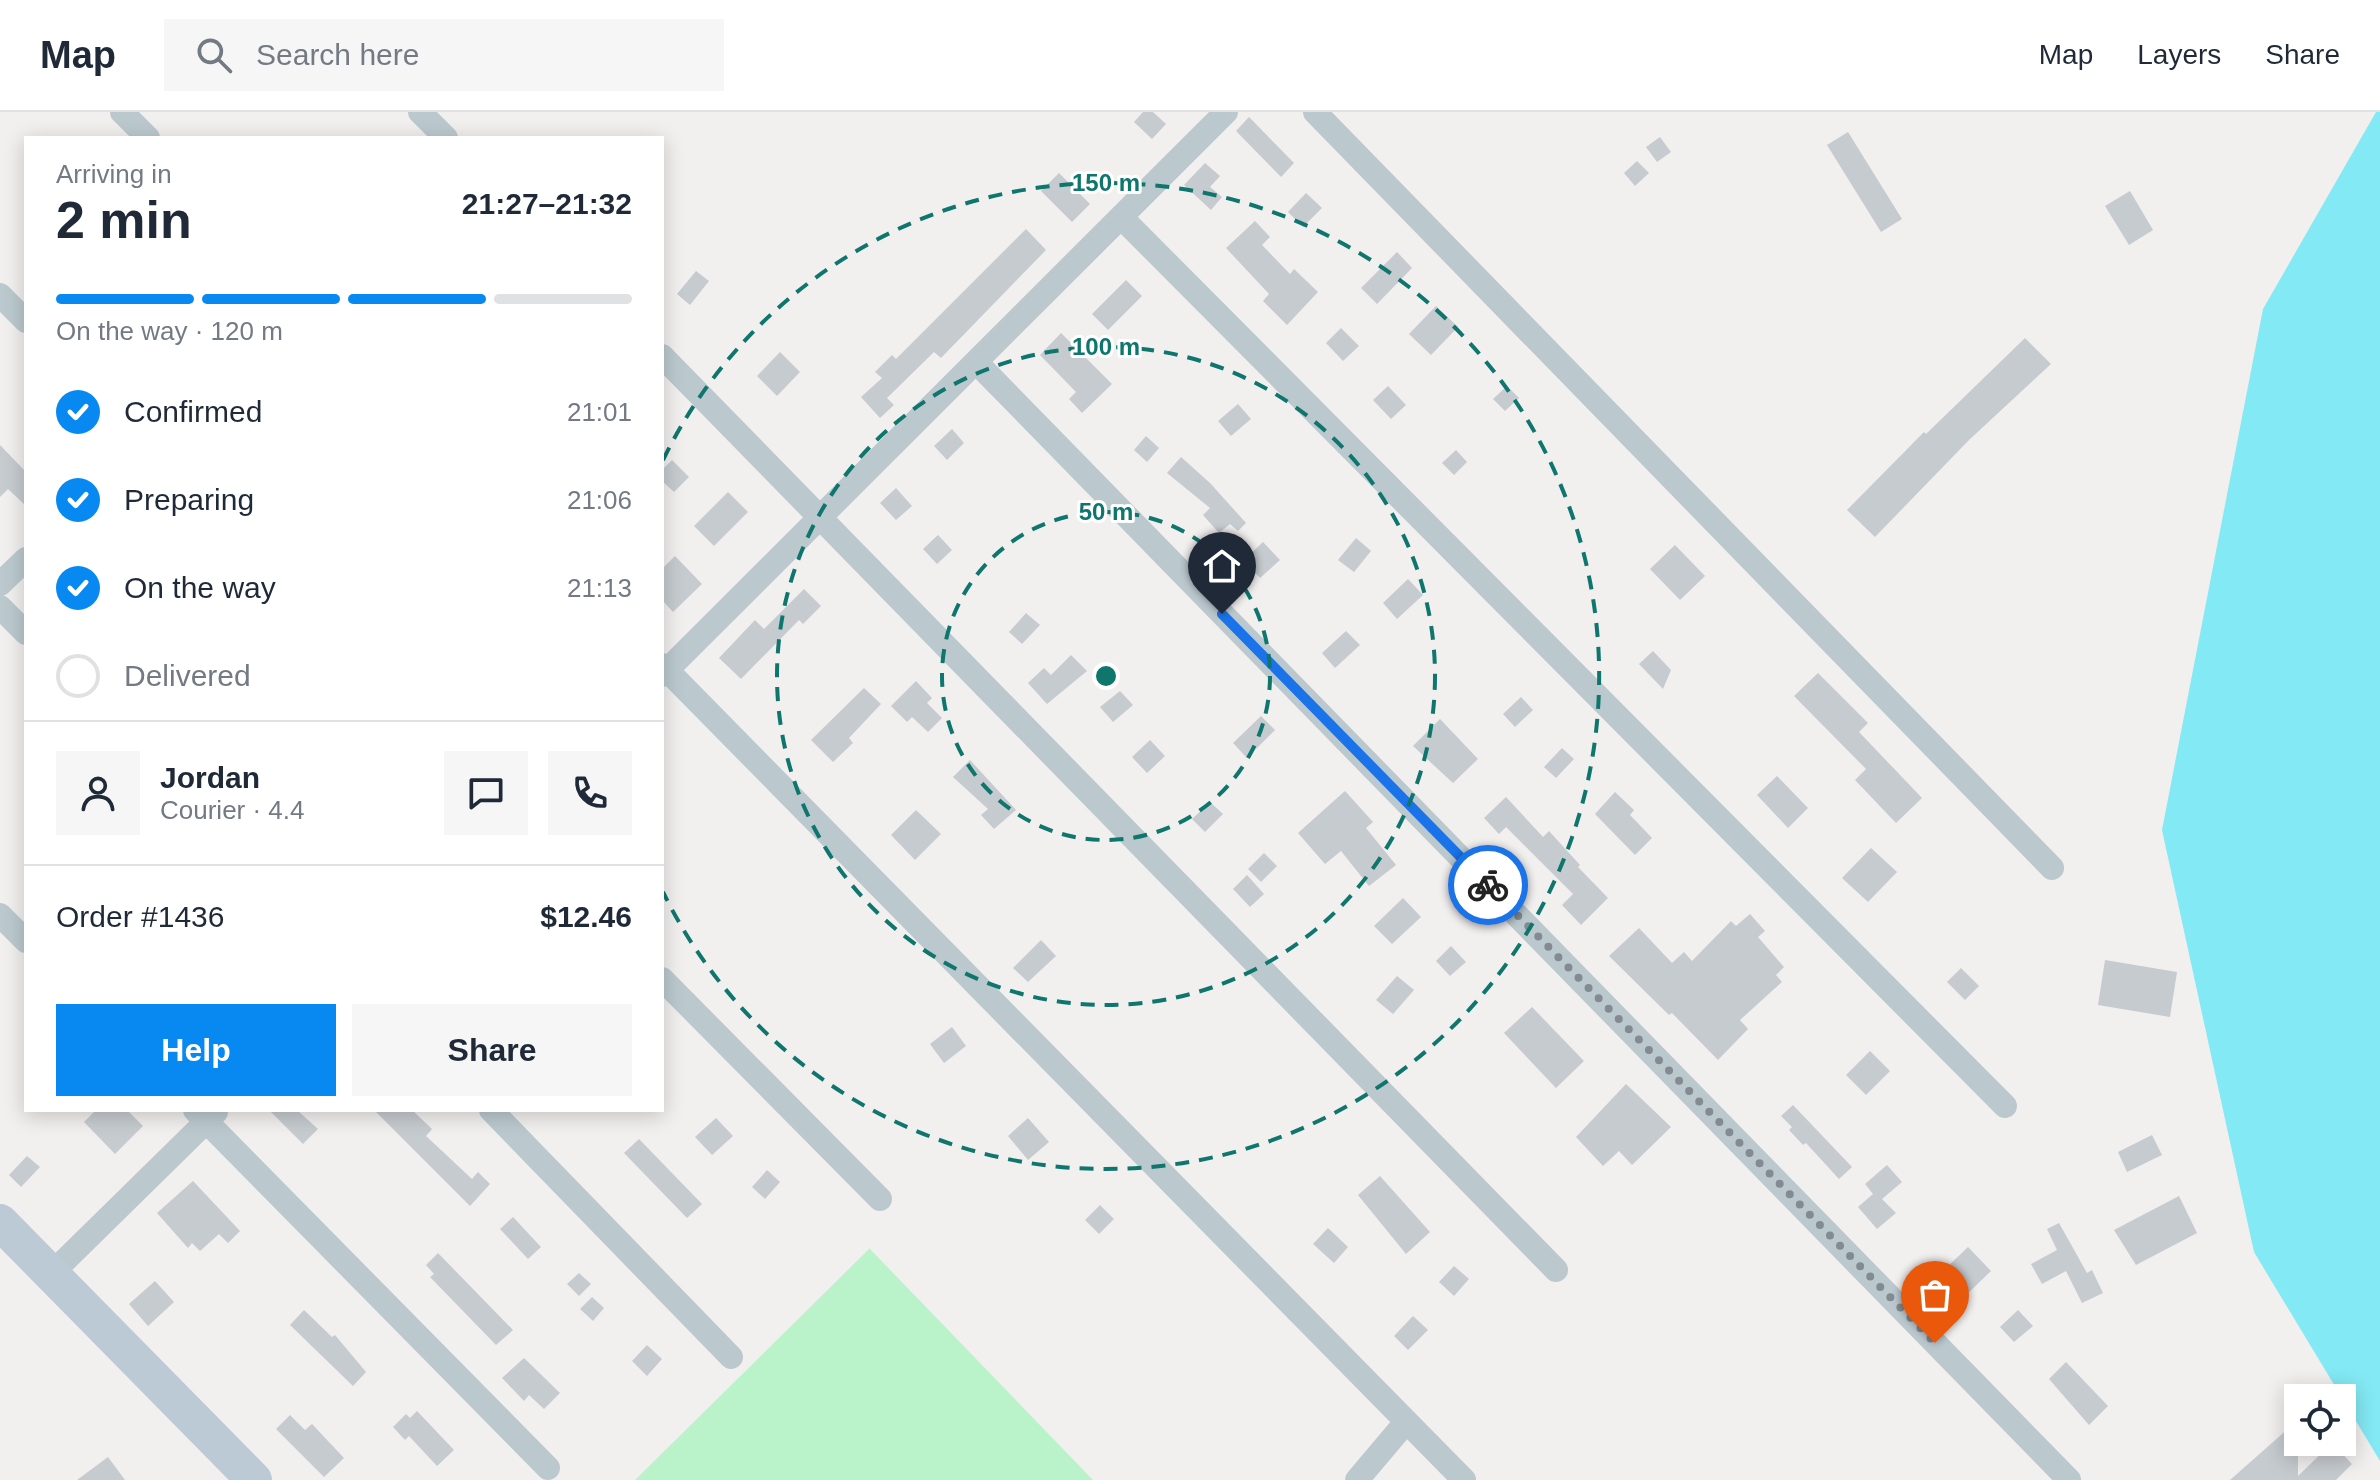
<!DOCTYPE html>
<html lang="en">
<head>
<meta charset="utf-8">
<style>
	:root { --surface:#fff; --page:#f6f6f7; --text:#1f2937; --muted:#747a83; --line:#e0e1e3; --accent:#0889f2 }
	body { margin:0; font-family:Helvetica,sans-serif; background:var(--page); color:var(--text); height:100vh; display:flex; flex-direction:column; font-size:30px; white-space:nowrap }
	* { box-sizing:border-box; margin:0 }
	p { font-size:26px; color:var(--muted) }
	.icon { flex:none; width:44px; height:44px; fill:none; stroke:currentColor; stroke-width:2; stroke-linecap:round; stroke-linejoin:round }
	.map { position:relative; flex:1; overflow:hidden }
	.side { position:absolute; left:24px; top:24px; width:640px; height:976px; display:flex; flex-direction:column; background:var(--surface); border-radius:0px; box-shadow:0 4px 20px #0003 }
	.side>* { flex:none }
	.buttons { position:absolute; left:2284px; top:1272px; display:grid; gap:16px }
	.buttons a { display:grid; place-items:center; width:72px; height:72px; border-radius:0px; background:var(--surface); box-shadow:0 4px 20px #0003; font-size:40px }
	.pin { position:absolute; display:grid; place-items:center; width:68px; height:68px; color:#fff; margin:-82px -34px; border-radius:50% 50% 50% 0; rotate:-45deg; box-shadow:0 0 8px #0007 }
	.pin .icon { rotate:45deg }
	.courier { position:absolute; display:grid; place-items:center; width:80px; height:80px; margin:-40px; border:6px solid #1a73e8; border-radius:50%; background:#fff; color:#222; box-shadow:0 2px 10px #0007 }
	.overview em { font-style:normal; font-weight:700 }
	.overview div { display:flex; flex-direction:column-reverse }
	.overview { display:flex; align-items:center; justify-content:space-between; height:136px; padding:0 32px }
	h1 { font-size:52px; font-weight:700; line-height:60px }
	.bar { display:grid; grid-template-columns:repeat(4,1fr); gap:12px 8px; align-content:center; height:96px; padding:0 32px }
	.bar i { height:10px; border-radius:6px; background:var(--line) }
	.bar .active { background:var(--accent) }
	.bar p { grid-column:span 4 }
	.line { display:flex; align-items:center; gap:20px; padding:0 32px; border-top:2px solid var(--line) }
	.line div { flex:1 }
	.round { display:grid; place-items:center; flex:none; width:84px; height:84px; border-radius:0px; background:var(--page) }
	ol { padding:0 32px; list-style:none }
	li { display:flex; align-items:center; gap:24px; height:88px }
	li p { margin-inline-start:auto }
	li .icon { padding:8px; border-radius:50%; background:var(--accent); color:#fff; stroke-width:4 }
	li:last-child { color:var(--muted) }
	li i { width:44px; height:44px; border:4px solid var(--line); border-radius:50% }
	.primary-button { display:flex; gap:16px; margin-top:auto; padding:16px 32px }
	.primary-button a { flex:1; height:92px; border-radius:0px; background:var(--accent); color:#fff; font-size:32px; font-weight:700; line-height:92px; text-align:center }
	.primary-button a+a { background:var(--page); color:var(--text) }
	header { display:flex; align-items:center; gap:48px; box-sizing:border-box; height:112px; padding:0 40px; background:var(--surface); border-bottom:2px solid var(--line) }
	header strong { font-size:38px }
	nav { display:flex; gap:44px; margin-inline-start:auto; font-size:28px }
	.search { width:560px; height:72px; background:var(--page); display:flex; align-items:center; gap:20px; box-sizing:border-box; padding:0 28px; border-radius:0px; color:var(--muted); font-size:30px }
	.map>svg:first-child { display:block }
	.green { fill:#baf3c9 }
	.water { fill:#83e9f4 }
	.building { fill:#c6cbcf }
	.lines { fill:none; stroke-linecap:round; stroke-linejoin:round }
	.street { stroke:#bbc9cf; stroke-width:24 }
	.secondary { stroke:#bbcad5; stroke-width:36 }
	.done { stroke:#828b91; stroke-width:8; stroke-dasharray:0 14.4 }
	.route { stroke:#1a73e8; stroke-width:10 }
	.ring { fill:none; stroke:#0f766e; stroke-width:4; stroke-dasharray:14 10 }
	.centre { fill:#0f766e; stroke:#fff; stroke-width:4 }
	.ring-label { font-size:24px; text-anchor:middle; font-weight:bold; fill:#0f766e; stroke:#fff; stroke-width:6; stroke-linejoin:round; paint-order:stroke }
</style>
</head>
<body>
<header>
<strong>Map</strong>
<div class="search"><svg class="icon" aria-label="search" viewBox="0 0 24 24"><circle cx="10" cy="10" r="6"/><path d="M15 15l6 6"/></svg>Search here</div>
<nav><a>Map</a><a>Layers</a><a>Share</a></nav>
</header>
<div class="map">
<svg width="2380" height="1368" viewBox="0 0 2380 1368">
	<rect width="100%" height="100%" fill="#f2efef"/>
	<polygon class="green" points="869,1136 1093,1368 635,1368 869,1137"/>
	<polygon class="water" points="2376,0 2380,0 2380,1349 2254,1140 2162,718 2263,197"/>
	<g class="building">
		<polygon points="1143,0 1153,0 1166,12 1152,27 1134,10"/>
		<polygon points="1249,5 1294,51 1281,65 1236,19"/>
		<polygon points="1848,20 1902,107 1881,120 1827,33"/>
		<polygon points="1660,25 1671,40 1657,50 1646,35"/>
		<polygon points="1637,49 1649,61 1635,74 1624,61"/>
		<polygon points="1205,51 1220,64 1210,75 1222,85 1211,98 1184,73"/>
		<polygon points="1059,61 1090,92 1072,110 1041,79"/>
		<polygon points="2130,79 2153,118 2129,133 2105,94"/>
		<polygon points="1306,81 1322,96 1303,115 1288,100"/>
		<polygon points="1255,109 1270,125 1262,133 1290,162 1294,157 1318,180 1287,213 1263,189 1269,182 1226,136"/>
		<polygon points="1026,117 1046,138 941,246 934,240 887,286 894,293 880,306 861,285 882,266 875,260 892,243 896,247"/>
		<polygon points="1397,140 1412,156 1377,192 1361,176"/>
		<polygon points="696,159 709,169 690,193 677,182"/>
		<polygon points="1126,168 1142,184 1108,218 1092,202"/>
		<polygon points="1436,194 1458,215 1431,243 1409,222"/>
		<polygon points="1341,216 1359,234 1343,249 1326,231"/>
		<polygon points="1061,221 1112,272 1082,301 1069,287 1076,280 1040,243"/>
		<polygon points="2025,226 2051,252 1969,328 1875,425 1847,398 1924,320 1926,322"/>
		<polygon points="780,240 800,260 777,284 757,264"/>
		<polygon points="1388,274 1406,293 1391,307 1373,288"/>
		<polygon points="1507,274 1519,286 1505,299 1493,287"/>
		<polygon points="1238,292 1251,307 1231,324 1218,309"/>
		<polygon points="952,317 964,331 947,348 934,334"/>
		<polygon points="1146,324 1159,336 1147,350 1134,338"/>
		<polygon points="0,333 26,360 26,394 8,377 0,385"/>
		<polygon points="1456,338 1467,350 1454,363 1442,351"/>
		<polygon points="1181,345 1210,371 1246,411 1238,419 1230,412 1219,421 1203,403 1210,396 1167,361"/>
		<polygon points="672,348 689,365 674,380 662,369 662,358"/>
		<polygon points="896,376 912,394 896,408 880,391"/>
		<polygon points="728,380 748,400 714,434 694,414"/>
		<polygon points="938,423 952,438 937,452 923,437"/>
		<polygon points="1356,426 1371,439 1354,460 1338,448"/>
		<polygon points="1263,430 1280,448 1260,466 1244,448"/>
		<polygon points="1675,433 1705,464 1680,488 1650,457"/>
		<polygon points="675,444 702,472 673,500 662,488 662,457"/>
		<polygon points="1408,467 1423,483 1397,507 1383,491"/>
		<polygon points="804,477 821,494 803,512 799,508 741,567 719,546 755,508 764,517"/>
		<polygon points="1026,501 1040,513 1022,532 1009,520"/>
		<polygon points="1346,519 1360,533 1335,556 1322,541"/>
		<polygon points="1653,539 1671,558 1663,577 1639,552"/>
		<polygon points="1071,543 1087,559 1047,592 1028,571 1044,556 1051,563"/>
		<polygon points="1818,561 1868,611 1859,620 1922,686 1896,711 1855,668 1866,657 1794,584"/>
		<polygon points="916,569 932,586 927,591 942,606 928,620 912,605 907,610 891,594"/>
		<polygon points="864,576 881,592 849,626 853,631 833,650 811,628"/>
		<polygon points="1120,579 1133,593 1113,610 1100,595"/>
		<polygon points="1521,585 1533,598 1515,615 1503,602"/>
		<polygon points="1261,604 1275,618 1247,646 1233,631"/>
		<polygon points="1440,607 1478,647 1453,671 1413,634"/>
		<polygon points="1150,628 1165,644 1147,661 1132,645"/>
		<polygon points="1562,636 1574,647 1556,666 1544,655"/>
		<polygon points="970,648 1016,698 994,717 981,703 988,697 953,665"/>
		<polygon points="1777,664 1808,696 1788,716 1757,683"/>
		<polygon points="1345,679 1373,710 1366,716 1396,753 1369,774 1341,739 1325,752 1298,721"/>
		<polygon points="1615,680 1634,698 1630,703 1652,726 1635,743 1595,702"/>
		<polygon points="1506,685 1543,725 1549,719 1580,753 1578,755 1608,786 1581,813 1562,793 1573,782 1506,715 1499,722 1484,706"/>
		<polygon points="1210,690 1223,702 1205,720 1192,707"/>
		<polygon points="916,698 941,722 915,748 891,723"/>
		<polygon points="1871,736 1897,760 1868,790 1842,766"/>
		<polygon points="1264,741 1277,754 1261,770 1248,757"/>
		<polygon points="1247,763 1264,782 1250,795 1233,777"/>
		<polygon points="1403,786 1421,805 1392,832 1374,814"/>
		<polygon points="1750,802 1765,819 1758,825 1784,855 1776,863 1782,870 1740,908 1748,917 1718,948 1672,901 1669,903 1609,844 1639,816 1672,851 1684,840 1692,849 1731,809 1736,814"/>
		<polygon points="1041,828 1056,844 1028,870 1013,856"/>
		<polygon points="1451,834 1466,850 1450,864 1436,849"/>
		<polygon points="2105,848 2177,860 2170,905 2098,893"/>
		<polygon points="1961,856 1979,874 1965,888 1947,870"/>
		<polygon points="1397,864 1414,878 1393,902 1376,888"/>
		<polygon points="1532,895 1584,949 1556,976 1504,921"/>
		<polygon points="952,915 966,934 944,951 930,932"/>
		<polygon points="1870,939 1890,959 1866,983 1846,963"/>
		<polygon points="1626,972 1671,1015 1632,1053 1619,1039 1603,1054 1576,1025"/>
		<polygon points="1793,993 1852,1055 1839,1067 1806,1031 1803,1033 1789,1018 1792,1015 1781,1004"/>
		<polygon points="96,998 127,998 143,1014 115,1042 84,1010"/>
		<polygon points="269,998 297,998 318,1017 303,1032"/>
		<polygon points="374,998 412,998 432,1017 426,1024 472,1067 478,1060 490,1072 470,1094"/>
		<polygon points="716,1006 733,1024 712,1043 695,1025"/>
		<polygon points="1028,1006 1049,1030 1028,1048 1008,1024"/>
		<polygon points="2152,1023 2162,1043 2127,1060 2118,1040"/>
		<polygon points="639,1027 702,1092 687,1106 624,1041"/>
		<polygon points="27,1044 40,1055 21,1075 9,1063"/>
		<polygon points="1887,1053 1902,1070 1882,1087 1896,1101 1877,1117 1858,1095 1873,1082 1865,1072"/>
		<polygon points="767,1058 780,1070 765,1087 752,1075"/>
		<polygon points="1380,1064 1430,1120 1406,1142 1358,1083"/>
		<polygon points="193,1069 240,1119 228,1131 219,1122 200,1139 192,1131 188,1136 157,1101"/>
		<polygon points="2179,1084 2197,1121 2136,1153 2114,1118"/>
		<polygon points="1100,1093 1114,1107 1099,1122 1085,1108"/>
		<polygon points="513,1105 541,1135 528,1147 500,1117"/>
		<polygon points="2059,1111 2087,1161 2092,1158 2103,1181 2082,1191 2066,1159 2042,1172 2031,1152 2057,1138 2047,1117"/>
		<polygon points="1328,1116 1348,1135 1334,1151 1313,1132"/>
		<polygon points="1968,1135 1991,1159 1966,1183 1943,1159"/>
		<polygon points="438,1141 513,1218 496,1233 430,1165 434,1162 426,1153"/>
		<polygon points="1454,1154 1469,1167 1454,1184 1439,1170"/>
		<polygon points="579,1161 591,1172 579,1184 567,1172"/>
		<polygon points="155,1169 174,1190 148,1214 129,1192"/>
		<polygon points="592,1185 604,1196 593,1209 580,1197"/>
		<polygon points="304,1198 332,1225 335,1223 366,1260 353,1274 290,1213"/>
		<polygon points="2018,1198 2033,1214 2014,1230 2000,1215"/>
		<polygon points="1413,1204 1428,1218 1408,1238 1394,1224"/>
		<polygon points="647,1233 662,1247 647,1264 632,1249"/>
		<polygon points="524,1246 560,1281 544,1297 529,1283 524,1289 502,1266"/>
		<polygon points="2066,1250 2108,1294 2089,1313 2049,1267"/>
		<polygon points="417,1299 454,1338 437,1354 409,1324 405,1328 393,1315 406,1302 410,1306"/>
		<polygon points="290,1303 305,1318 312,1312 344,1346 324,1365 276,1317"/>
		<polygon points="2298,1308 2298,1364 2332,1331 2352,1352 2336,1368 2230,1368"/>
		<polygon points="108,1345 125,1368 77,1368"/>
	</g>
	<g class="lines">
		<g class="street">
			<polyline points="122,0 148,26"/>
			<polyline points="420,0 446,26"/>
			<polyline points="1315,0 2052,756"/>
			<polyline points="1122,106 2005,994"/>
			<polyline points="0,183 26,209"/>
			<polyline points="662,244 1556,1158"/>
			<polyline points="977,251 2069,1368"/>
			<polyline points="0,472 26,447"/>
			<polyline points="0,495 26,521"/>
			<polyline points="662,553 1464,1368"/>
			<polyline points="662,563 1226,0"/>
			<polyline points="0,803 26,829"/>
			<polyline points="662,867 880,1087"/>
			<polyline points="195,998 548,1356"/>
			<polyline points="491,998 731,1245"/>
			<polyline points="51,1162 216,1000"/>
			<polyline points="1357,1368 1406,1310"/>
		</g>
		<polyline class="secondary" points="0,1110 254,1368"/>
	</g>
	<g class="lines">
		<polyline class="done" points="1488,773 1935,1231"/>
		<polyline class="route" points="1222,502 1488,773"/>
	</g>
	<g class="ring">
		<circle cx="1106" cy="564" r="164"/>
		<circle cx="1106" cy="564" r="329"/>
		<path d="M663 348A493 493 0 1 1 663 780"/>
	</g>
	<circle cx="1106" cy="564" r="12" class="centre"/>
	<g class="ring-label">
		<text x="1106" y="79">150 m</text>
		<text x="1106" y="243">100 m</text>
		<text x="1106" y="408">50 m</text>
	</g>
</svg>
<div class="buttons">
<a><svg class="icon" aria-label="locate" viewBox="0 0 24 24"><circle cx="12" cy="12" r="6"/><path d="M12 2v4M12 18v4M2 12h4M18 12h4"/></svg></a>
</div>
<div class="pin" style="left:1935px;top:1231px;background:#ea580c"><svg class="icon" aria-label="bag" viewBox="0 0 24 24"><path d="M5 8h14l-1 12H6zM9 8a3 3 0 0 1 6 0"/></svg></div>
<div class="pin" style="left:1222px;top:502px;background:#1f2937"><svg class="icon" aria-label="home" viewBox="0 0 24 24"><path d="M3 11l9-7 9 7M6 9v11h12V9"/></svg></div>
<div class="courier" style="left:1488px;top:773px"><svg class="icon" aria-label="bike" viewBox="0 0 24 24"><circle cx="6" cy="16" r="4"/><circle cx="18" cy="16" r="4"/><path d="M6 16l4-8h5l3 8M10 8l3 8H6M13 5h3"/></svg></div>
<section class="side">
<div class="overview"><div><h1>2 min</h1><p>Arriving in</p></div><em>21:27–21:32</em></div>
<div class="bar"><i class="active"></i><i class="active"></i><i class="active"></i><i></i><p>On the way · 120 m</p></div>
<ol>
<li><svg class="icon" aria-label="check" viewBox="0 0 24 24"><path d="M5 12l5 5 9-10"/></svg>Confirmed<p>21:01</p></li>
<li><svg class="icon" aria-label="check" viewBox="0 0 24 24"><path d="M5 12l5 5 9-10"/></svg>Preparing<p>21:06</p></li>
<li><svg class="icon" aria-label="check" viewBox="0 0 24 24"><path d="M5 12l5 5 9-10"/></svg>On the way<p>21:13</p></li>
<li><i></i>Delivered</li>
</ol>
<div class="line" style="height:144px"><a class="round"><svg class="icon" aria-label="person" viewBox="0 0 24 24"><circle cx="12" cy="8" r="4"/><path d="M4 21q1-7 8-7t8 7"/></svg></a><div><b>Jordan</b><p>Courier · 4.4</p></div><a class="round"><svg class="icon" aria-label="chat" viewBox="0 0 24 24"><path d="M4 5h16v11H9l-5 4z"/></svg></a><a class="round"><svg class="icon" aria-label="phone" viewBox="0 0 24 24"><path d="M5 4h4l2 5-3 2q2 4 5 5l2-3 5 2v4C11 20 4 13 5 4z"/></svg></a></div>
<div class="line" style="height:104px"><div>Order #1436</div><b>$12.46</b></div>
<div class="primary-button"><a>Help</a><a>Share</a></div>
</section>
</div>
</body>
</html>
